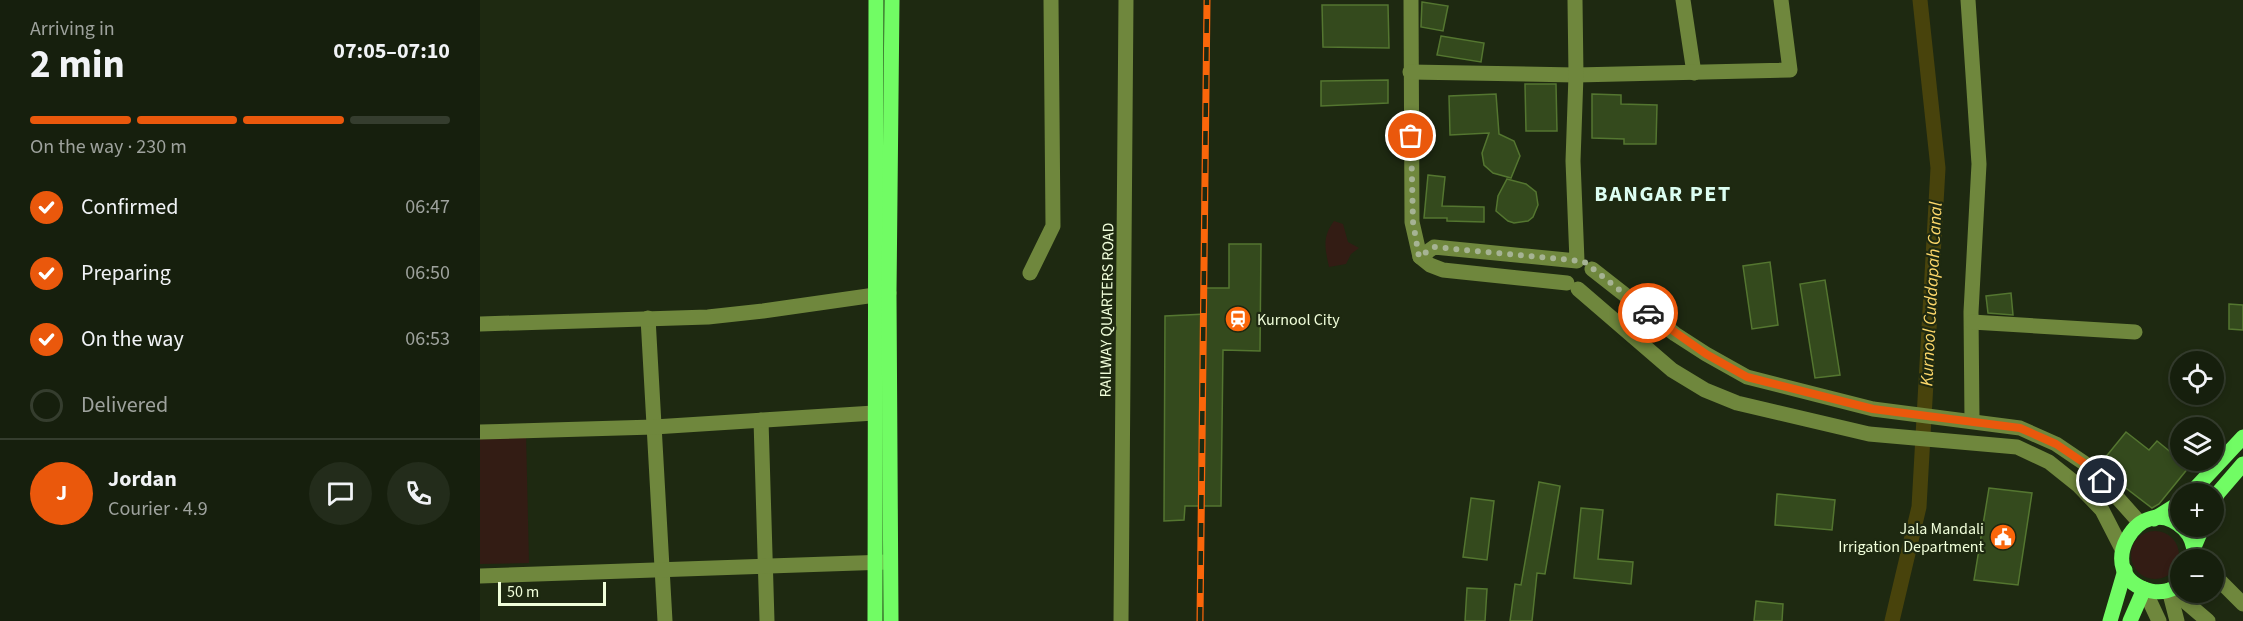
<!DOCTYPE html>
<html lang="en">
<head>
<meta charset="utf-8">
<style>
	:root { --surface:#161f0d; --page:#232c1b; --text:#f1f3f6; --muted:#9ea29d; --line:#353d2e; --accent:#ea580c }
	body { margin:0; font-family:"Source Sans 3",sans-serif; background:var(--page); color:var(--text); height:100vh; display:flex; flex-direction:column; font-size:22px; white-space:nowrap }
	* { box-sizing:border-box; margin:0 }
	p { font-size:20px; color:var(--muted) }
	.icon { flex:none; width:33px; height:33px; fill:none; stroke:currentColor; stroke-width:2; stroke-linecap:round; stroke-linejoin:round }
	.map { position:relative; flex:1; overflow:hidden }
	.details { display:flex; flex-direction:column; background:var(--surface); width:480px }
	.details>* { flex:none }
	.fabs { position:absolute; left:1690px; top:351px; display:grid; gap:12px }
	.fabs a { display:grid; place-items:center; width:54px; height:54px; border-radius:50%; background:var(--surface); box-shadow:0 3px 9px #0003,0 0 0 2px var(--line); font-size:30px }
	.scale { position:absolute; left:18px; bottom:15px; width:108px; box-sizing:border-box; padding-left:6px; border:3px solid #f0feda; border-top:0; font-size:16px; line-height:21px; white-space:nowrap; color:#f0feda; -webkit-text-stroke:4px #1e2911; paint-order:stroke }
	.pin { position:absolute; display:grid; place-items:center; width:51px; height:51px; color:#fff; margin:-26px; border:3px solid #fff; border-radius:50%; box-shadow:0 2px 6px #0007 }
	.courier { position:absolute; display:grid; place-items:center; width:60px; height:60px; margin:-30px; border:4px solid #ea580c; border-radius:50%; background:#fff; color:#222; box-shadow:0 2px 8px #0007 }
	.head em { font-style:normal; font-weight:700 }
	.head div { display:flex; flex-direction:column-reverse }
	.head { display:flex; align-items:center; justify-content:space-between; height:102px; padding:0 30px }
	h1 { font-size:39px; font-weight:700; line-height:45px }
	.bar { display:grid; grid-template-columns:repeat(4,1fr); gap:9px 6px; align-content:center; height:72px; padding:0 30px }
	.bar i { height:8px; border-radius:4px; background:var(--line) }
	.bar .on { background:var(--accent) }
	.bar p { grid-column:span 4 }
	.line { display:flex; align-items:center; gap:15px; padding:0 30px; border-top:2px solid var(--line) }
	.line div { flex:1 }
	.round { display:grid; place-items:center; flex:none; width:63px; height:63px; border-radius:32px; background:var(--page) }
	ol { padding:0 30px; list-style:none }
	li { display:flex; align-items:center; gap:18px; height:66px }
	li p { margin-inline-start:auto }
	li .icon { padding:6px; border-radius:50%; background:var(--accent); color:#fff; stroke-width:4 }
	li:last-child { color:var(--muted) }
	li i { width:33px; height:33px; border:3px solid var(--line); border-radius:50% }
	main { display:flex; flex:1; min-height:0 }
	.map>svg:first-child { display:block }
	.green { fill:#331c14 }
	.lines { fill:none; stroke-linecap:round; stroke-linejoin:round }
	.canal { stroke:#48430c; stroke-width:15 }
	.building { fill:#344a1d; stroke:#547630; stroke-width:1.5 }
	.minor { stroke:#6f873d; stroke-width:15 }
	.major { stroke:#71fc64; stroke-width:15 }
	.rail-casing { stroke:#fa660a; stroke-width:7 }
	.rail { stroke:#1e2911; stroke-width:4.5; stroke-dasharray:14; stroke-linecap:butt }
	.done { stroke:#a6b394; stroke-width:6; stroke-dasharray:0 10.8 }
	.route { stroke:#ea580c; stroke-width:8 }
	.labels { text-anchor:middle; stroke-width:4.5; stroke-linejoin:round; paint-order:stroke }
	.street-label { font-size:16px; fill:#f0feda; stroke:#1e2911 }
	.poi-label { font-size:16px; fill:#f0feda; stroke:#1e2911; text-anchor:start }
	.water-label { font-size:18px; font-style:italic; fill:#fcd76a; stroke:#1e2911 }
	.district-label { font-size:22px; font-weight:bold; letter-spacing:1.5px; fill:#dcfef2; stroke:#1e2911 }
</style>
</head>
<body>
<main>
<section class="details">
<div class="head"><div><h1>2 min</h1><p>Arriving in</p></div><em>07:05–07:10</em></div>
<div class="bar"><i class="on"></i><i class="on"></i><i class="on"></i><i></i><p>On the way · 230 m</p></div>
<ol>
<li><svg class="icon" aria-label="check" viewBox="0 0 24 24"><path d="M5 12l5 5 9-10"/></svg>Confirmed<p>06:47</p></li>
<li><svg class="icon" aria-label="check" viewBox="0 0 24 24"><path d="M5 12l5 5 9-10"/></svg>Preparing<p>06:50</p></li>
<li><svg class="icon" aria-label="check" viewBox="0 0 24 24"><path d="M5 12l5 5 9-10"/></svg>On the way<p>06:53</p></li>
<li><i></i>Delivered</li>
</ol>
<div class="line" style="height:108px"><b class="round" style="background:var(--accent);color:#fff">J</b><div><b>Jordan</b><p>Courier · 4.9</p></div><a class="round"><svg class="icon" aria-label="chat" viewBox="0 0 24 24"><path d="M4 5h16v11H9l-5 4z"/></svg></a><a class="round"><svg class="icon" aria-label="phone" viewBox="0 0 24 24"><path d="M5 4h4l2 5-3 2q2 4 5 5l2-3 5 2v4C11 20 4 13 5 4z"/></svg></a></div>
</section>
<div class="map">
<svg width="1763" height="621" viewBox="0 0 1763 621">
	<rect width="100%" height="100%" fill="#1e2911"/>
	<g class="green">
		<path d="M 854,221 L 863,224 L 868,242 L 879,248 L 871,254 L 866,264 L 849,267 C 845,248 842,237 854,221 Z"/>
		<polygon points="46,433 49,563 0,564 0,434"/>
		<circle cx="1675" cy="555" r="24"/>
	</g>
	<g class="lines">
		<polyline class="canal" points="1412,621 1439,507 1458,168 1440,0"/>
	</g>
	<g class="building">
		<polygon points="942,2 968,6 963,31 941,27"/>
		<polygon points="842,5 908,5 909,48 843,47"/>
		<polygon points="961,36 1004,43 1001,62 957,55"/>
		<polygon points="908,80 908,103 841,106 841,81"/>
		<polygon points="1045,84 1076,84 1077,131 1046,131"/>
		<polygon points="1016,94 1019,134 1034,141 1040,156 1031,178 1013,173 1004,165 1002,153 1009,133 970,135 969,96"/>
		<polygon points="1112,94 1141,95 1141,104 1177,105 1176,144 1144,144 1144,139 1112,138"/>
		<polygon points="948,175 965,177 962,206 1004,207 1004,222 967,221 967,218 944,218"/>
		<polygon points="1027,179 1046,184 1056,192 1058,205 1053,217 1048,221 1034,223 1028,221 1016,211 1018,196"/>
		<polygon points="749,244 781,244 780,351 743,350 741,506 705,506 704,520 684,521 685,316 726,314 726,288 749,288"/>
		<polygon points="1290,262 1298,325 1272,329 1263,266"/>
		<polygon points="1345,280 1360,375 1335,378 1320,284"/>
		<polygon points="1531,293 1533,315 1508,313 1506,296"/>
		<polygon points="1749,304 1763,305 1763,330 1749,329"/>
		<polygon points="1646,432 1669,450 1677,441 1709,467 1679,504 1672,508 1634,479 1620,464"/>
		<polygon points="1059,482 1080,486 1065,574 1057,573 1052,621 1030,621 1035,584 1041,585"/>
		<polygon points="1509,488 1552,493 1538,585 1494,580"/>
		<polygon points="1297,494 1355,500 1352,530 1295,525"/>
		<polygon points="991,498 1014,501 1007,560 983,557"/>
		<polygon points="1101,508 1123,510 1118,559 1153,562 1151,584 1094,578"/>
		<polygon points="987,588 1007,589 1005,621 985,621"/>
		<polygon points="1276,601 1303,604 1302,621 1274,621"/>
	</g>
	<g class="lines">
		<g class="minor">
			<polyline points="931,0 932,222 940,257 950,265 963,270 1087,283"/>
			<polyline points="1203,0 1214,73"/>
			<polyline points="1488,0 1499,164 1491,312 1492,421"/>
			<polyline points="930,72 1096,75 1310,70 1301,0"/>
			<polyline points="940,257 954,247 1097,261 1093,161 1096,75 1095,0"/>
			<polyline points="1112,269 1195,334 1226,354 1267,377 1393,409 1540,428 1576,444 1610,467 1660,523"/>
			<polyline points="550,273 573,226 571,0"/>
			<polyline points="1098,289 1192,370 1225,390 1257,403 1389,434 1537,447 1569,462 1599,486 1622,510 1642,549"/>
			<polyline points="168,318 185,621"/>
			<polyline points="1492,322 1655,332"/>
			<polyline points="0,324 228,317 283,311 409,293"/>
			<polyline points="281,420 287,621"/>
			<polyline points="0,432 174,427 394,413"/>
			<polyline points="1734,575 1763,604"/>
			<polyline points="0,576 407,562"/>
			<polyline points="1697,587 1707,603 1728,621"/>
			<polyline points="1664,589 1679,621"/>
			<polyline points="1689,590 1697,621"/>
			<polyline points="641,621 646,0"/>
		</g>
		<g class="major">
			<polyline points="1710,494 1763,437"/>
			<polyline points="1734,502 1738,493 1763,464"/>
			<polyline points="1674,519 1701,502"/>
			<polyline points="1714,547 1723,526"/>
			<path d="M 1701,583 C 1693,591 1681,593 1671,591 C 1608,577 1660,485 1704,529 C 1712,537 1715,549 1714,560"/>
			<polyline points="395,621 396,0"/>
			<polyline points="411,621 409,293 412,0"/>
			<polyline points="1630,621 1645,570"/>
			<polyline points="1650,621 1664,589"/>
		</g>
		<defs>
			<polyline id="rail" points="720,621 727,0"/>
		</defs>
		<use href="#rail" class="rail-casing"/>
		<use href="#rail" class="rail"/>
	</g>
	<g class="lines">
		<polyline class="done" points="931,136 933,222 939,257 954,247 1101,261 1106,263 1168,313"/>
		<polyline class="route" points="1168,313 1226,354 1267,377 1393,409 1540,428 1576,444 1610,467 1622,481"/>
	</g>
	<defs>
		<symbol id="station-disc" viewBox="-11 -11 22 22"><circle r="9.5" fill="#fa660a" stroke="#1e2911"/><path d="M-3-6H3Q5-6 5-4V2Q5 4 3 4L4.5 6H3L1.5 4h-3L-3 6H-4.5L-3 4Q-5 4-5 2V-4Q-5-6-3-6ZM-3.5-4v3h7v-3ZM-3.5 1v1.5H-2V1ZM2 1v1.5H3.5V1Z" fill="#fff"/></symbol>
		<symbol id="civic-disc" viewBox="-11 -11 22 22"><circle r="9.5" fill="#fa660a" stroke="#1e2911"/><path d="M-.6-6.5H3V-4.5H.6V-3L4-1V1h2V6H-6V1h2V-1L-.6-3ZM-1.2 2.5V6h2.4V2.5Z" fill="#fff"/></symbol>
	</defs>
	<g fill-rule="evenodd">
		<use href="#station-disc" x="743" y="304" width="30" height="30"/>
		<use href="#civic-disc" x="1508" y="522" width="30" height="30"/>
	</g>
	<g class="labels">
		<g class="street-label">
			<text transform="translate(626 310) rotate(-89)" y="6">RAILWAY QUARTERS ROAD</text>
		</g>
		<g class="poi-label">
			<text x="777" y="325">Kurnool City</text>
			<text x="1504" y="534" text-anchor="end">Jala Mandali<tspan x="1504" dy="18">Irrigation Department</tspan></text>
		</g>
		<g class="water-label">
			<text transform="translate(1451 294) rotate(-87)" y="6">Kurnool Cuddapah Canal</text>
		</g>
		<g class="district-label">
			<text x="1183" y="201">BANGAR PET</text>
		</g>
	</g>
</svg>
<div class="fabs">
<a><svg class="icon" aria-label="locate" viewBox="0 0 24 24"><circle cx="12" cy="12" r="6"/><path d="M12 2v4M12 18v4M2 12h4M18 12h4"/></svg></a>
<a><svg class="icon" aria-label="layers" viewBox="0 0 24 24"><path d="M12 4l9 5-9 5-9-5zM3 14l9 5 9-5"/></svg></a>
<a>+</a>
<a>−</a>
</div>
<div class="scale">50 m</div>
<div class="pin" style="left:931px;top:136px;background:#ea580c"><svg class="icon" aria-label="bag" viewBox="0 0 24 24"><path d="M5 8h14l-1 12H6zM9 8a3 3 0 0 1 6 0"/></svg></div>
<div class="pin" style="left:1622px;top:481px;background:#1f2937"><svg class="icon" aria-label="home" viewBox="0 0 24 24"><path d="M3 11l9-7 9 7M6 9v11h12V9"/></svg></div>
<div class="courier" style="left:1168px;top:313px"><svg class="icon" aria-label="car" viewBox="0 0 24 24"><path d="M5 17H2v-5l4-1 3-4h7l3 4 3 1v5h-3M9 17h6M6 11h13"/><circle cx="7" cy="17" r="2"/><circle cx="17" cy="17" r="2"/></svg></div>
</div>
</main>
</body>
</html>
